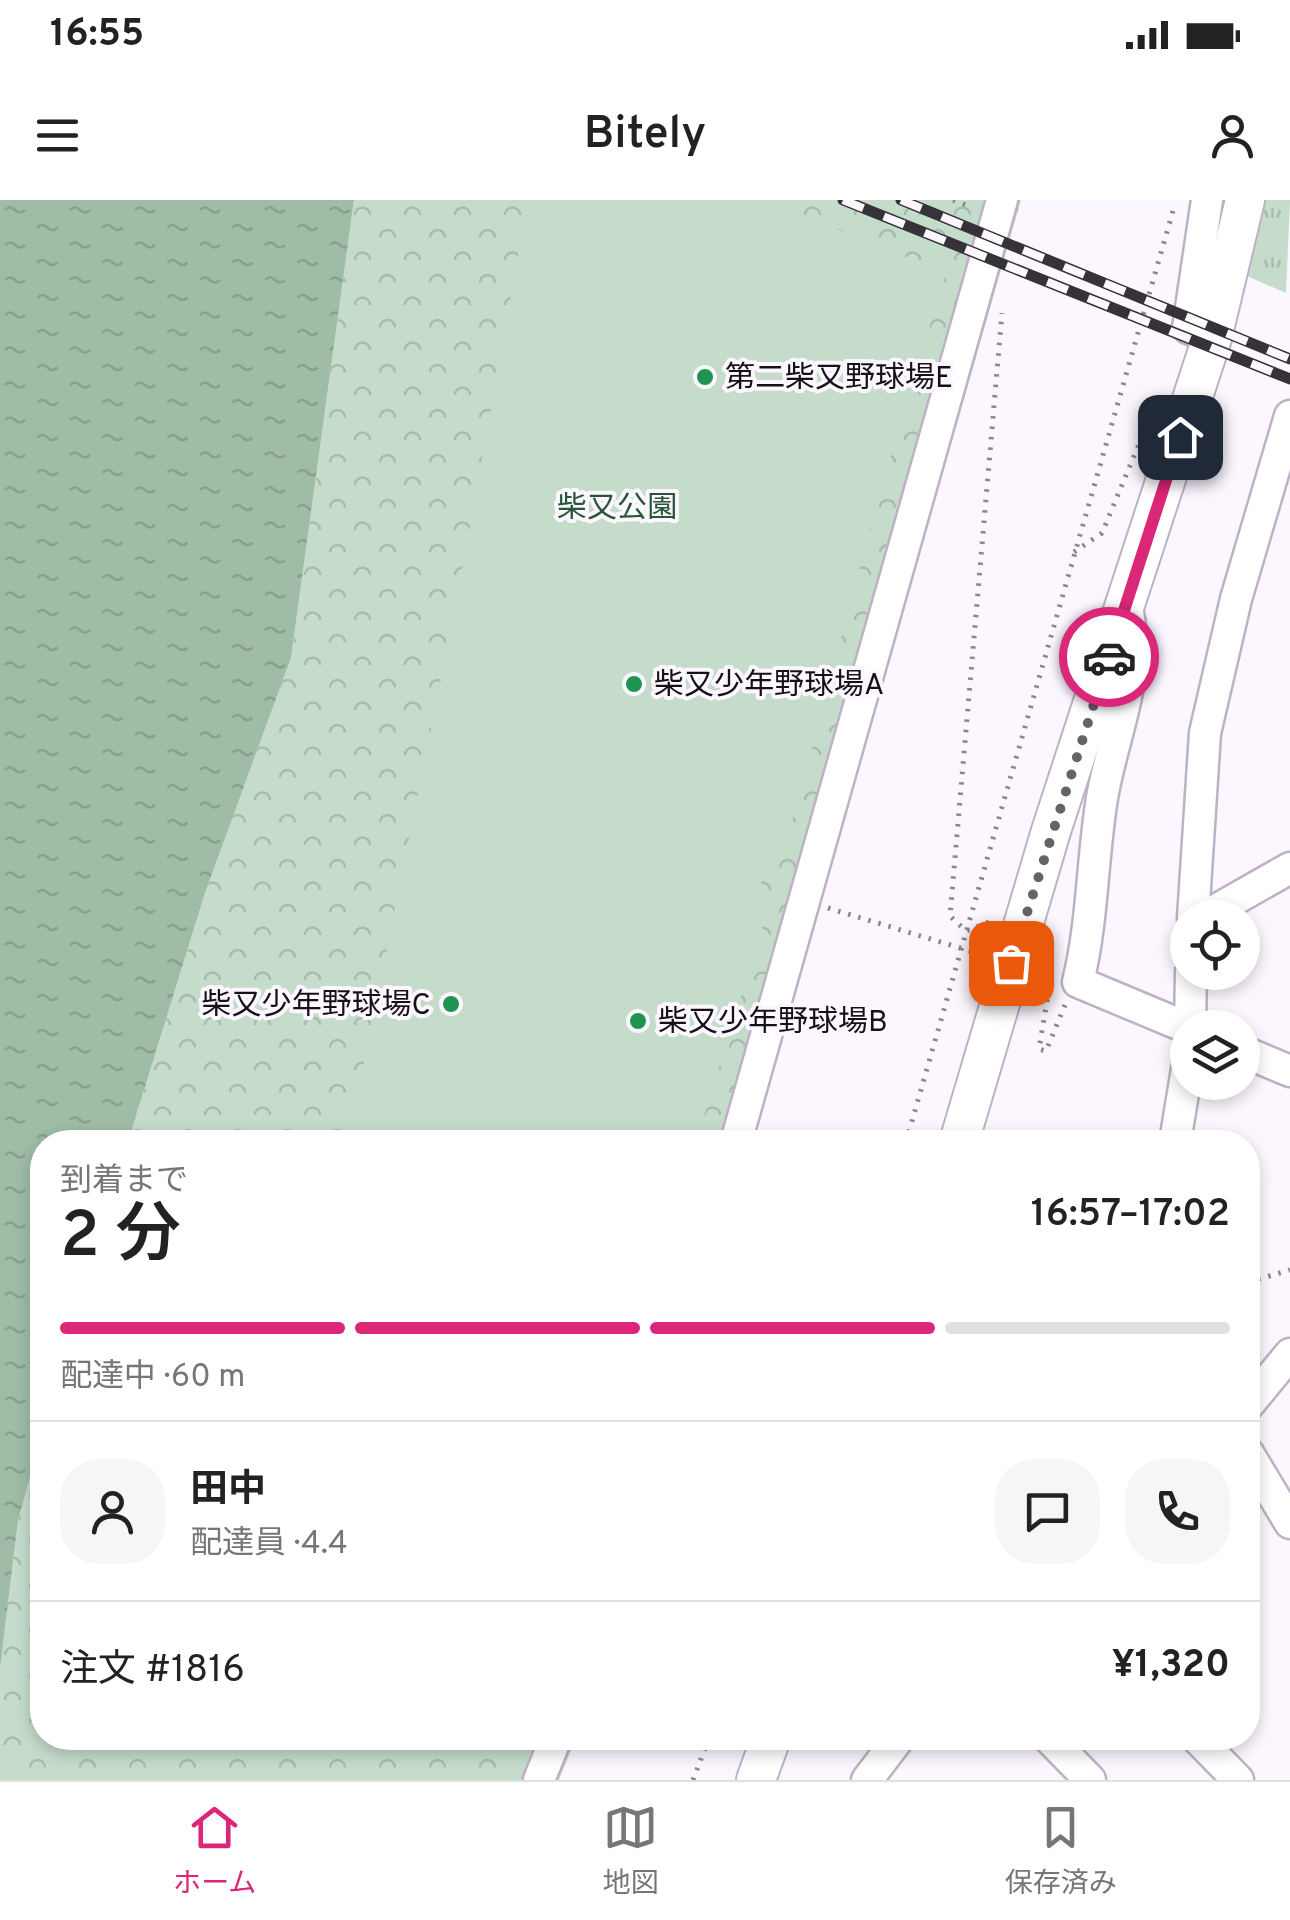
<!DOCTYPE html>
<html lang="ja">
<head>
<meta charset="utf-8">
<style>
	:root { --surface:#fff; --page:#f6f6f6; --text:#222; --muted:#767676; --line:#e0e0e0; --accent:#db2777 }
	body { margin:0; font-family:Overpass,"Noto Sans JP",sans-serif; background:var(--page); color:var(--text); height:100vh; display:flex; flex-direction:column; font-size:38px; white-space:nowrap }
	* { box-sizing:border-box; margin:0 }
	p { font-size:32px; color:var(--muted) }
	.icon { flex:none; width:55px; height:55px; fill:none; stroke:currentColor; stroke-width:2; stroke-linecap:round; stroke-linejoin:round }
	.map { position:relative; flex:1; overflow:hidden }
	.drawer { position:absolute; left:30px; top:930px; width:1230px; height:620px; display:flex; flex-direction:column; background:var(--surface); border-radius:40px; box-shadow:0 5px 15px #0003 }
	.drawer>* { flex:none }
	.tools { position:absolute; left:1170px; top:700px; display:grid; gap:20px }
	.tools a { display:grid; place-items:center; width:90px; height:90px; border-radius:50%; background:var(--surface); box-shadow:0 5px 15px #0003; font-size:50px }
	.pin { position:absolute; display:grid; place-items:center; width:85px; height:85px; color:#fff; margin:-42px; border-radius:20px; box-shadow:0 5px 15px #0006 }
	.courier { position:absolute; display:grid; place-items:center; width:100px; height:100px; margin:-50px; border:8px solid #db2777; border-radius:50%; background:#fff; color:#222; box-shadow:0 2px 12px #0007 }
	.overview em { font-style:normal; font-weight:600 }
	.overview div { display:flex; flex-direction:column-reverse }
	.overview { display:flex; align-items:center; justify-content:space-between; height:170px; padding:0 30px }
	h1 { font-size:65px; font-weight:600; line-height:75px }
	.bar { display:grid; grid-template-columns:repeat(4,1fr); gap:15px 10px; align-content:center; height:120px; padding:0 30px }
	.bar i { height:12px; border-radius:8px; background:var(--line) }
	.bar .selected { background:var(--accent) }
	.bar p { grid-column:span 4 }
	.line { display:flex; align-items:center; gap:25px; padding:0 30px; border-top:2px solid var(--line) }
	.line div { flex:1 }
	.round { display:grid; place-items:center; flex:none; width:105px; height:105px; border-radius:40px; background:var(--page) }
	.status { display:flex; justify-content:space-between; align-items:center; height:70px; padding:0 50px; background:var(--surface); direction:ltr }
	.status svg { height:28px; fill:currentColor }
	header { display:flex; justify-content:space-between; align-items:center; height:130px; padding:0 30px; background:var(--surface); font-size:45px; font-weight:600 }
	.dock { display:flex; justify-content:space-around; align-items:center; height:140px; border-top:2px solid var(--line); background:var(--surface); font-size:28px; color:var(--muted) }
	.dock a { display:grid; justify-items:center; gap:5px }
	.dock .selected { color:var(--accent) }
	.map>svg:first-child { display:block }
	.grass { fill:url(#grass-tufts) }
	.park { fill:url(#park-crowns) }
	.garden { fill:#c5dccb }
	.water { fill:url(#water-ripples) }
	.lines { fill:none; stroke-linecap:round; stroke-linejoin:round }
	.minor-casing { stroke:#bdb2c4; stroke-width:35 }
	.major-casing { stroke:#bdb2c4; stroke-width:42 }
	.path { stroke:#8c878f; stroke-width:5; stroke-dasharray:2.5 8; stroke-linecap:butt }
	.minor { stroke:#fff; stroke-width:30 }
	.major { stroke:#fff; stroke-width:38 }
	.rail-casing { stroke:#363239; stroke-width:11 }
	.rail { stroke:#fcf7ff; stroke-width:8; stroke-dasharray:22; stroke-linecap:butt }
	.done { stroke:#666269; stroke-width:10; stroke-dasharray:0 18 }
	.route { stroke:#db2777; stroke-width:12 }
	.poi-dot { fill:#1e9450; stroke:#fcf7ff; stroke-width:4 }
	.labels { text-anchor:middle; stroke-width:8; stroke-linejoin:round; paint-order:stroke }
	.poi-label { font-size:30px; fill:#151118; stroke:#fcf7ff; text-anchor:start }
	.park-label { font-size:30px; fill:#275636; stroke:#fcf7ff }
</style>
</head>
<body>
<div class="status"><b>16:55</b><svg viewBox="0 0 49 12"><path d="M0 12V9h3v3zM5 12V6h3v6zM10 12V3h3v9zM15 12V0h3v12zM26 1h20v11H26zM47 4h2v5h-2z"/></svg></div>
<header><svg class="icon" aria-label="menu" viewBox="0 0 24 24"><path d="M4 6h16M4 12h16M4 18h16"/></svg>Bitely<svg class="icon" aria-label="person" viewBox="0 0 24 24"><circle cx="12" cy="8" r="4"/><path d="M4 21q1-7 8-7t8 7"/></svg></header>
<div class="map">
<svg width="1290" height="1580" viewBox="0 0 1290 1580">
	<defs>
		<pattern id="grass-tufts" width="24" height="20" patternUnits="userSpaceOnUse" patternTransform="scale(2.5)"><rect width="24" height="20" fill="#c5dccb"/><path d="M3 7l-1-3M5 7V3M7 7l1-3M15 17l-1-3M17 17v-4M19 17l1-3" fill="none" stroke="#a8bcae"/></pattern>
		<pattern id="park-crowns" width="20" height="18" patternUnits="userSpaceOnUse" patternTransform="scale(2.5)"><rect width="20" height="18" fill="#c5dccb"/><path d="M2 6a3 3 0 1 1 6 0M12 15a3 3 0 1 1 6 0" fill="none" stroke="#a8bcae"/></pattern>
		<pattern id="water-ripples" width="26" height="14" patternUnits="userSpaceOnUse" patternTransform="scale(2.5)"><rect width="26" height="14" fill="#9fbca6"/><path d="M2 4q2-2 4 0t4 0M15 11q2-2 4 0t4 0" fill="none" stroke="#88a18e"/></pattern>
	</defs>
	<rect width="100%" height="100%" fill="#fcf7ff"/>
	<polygon class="grass" points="1259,0 1290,0 1286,93 1242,74"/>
	<g class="park">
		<polygon points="354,0 1021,0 751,942 128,942 205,693 291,458"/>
		<polygon points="42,1233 42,1538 576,1538 559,1580 0,1580 0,1469 18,1321"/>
	</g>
	<polygon class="garden" points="528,0 765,0 946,73 883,281 788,637 749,662 771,699 696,942 348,942 457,399"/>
	<polygon class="water" points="0,0 354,0 291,458 205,693 128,942 42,942 42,1233 18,1321 0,1469"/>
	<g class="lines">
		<defs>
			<g id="minor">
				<polyline points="1207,0 1188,128 1212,138"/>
				<path d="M 1127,409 C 1143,475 1113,533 1102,598 C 1092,659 1093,721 1078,782 L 1188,828"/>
				<polyline points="1193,718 1205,533 1236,399 1290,216"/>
				<polyline points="1202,718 1290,668"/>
				<polyline points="1190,828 1191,772"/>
				<polyline points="1242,851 1290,871"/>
				<polyline points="736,942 1002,0"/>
				<polyline points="1175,942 1188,863"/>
				<polyline points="1248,1205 1290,1154"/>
				<polyline points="1248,1253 1290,1323"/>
				<polyline points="1049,1538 1090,1580"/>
				<polyline points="1197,1538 1238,1580"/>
				<polyline points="539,1580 556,1538"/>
				<polyline points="867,1580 899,1538"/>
			</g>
			<g id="major">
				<polyline points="959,942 1051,631 1212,138 1245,0"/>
				<polyline points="756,1580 771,1538"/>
			</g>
		</defs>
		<use href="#minor" class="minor-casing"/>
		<use href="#major" class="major-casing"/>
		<g class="path">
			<polyline points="953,0 971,7"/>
			<polyline points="1074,352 1102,333 1149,220"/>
			<polyline points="828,708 980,754"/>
			<polyline points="989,722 966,731 950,716 1002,113"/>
			<polyline points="1049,789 1039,849 1046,851 1065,805"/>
			<polyline points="906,942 1175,4"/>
			<polyline points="1248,1082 1290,1070"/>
			<polyline points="693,1580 709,1538"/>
		</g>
		<use href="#minor" class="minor"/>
		<use href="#major" class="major"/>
		<defs>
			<g id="rail">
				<polyline points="843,0 1290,179"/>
				<polyline points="901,0 1290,159"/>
			</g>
		</defs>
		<use href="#rail" class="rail-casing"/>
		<use href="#rail" class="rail"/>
	</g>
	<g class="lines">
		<polyline class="done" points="1011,763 1109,457"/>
		<polyline class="route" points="1109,457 1180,237"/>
	</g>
	<g class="poi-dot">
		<circle cx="705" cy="177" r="10"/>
		<circle cx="634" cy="484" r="10"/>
		<circle cx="451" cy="804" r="10"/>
		<circle cx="638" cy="821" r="10"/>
	</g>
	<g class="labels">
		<g class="poi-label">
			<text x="725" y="187">第二柴又野球場E</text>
			<text x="654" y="494">柴又少年野球場A</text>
			<text x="431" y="814" text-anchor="end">柴又少年野球場C</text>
			<text x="658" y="831">柴又少年野球場B</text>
		</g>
		<g class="park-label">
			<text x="617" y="317">柴又公園</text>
		</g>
	</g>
</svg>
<div class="tools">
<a><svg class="icon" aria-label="locate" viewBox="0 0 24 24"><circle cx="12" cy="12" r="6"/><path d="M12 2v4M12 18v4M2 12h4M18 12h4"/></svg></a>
<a><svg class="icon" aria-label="layers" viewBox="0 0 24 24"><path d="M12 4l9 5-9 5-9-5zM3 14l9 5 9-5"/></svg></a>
</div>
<div class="pin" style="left:1011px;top:763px;background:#ea580c"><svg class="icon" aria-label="bag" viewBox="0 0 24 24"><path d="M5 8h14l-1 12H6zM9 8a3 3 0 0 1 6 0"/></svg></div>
<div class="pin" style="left:1180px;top:237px;background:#1f2937"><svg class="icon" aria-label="home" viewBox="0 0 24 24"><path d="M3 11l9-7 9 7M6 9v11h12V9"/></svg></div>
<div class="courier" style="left:1109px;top:457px"><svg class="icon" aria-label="car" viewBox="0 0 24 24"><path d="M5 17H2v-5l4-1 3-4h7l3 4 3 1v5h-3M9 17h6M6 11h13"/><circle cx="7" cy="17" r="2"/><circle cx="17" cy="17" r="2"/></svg></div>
<section class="drawer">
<div class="overview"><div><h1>2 分</h1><p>到着まで</p></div><em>16:57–17:02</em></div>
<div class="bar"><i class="selected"></i><i class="selected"></i><i class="selected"></i><i></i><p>配達中 · 60 m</p></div>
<div class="line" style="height:180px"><a class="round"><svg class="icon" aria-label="person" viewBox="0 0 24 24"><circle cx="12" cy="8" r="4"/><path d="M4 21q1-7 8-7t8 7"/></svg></a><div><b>田中</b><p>配達員 · 4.4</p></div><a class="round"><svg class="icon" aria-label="chat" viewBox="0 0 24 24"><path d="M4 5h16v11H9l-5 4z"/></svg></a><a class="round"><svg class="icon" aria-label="phone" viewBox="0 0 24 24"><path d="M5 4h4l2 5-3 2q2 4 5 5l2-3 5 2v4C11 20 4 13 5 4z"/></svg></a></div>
<div class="line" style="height:130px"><div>注文 #1816</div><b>¥1,320</b></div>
</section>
</div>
<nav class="dock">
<a class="selected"><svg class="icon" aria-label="home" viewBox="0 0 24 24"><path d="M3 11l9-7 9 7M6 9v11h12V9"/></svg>ホーム</a>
<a><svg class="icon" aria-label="map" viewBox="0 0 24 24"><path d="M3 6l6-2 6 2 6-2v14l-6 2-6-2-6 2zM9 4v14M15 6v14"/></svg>地図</a>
<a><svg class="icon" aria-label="saved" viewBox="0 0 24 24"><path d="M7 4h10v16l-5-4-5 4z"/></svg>保存済み</a>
</nav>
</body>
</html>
